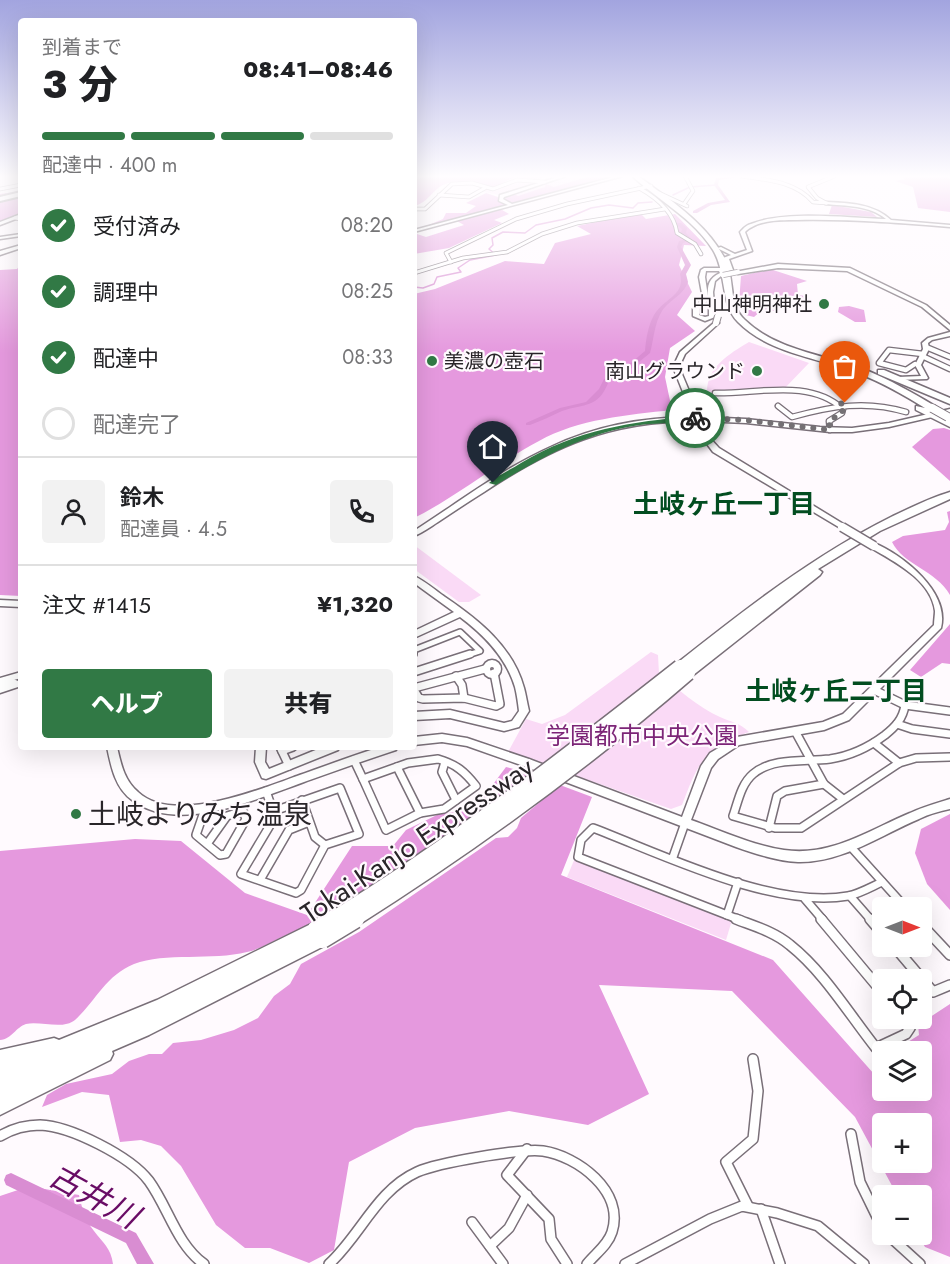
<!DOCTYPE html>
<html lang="ja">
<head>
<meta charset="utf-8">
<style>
	:root { --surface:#fff; --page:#f2f2f2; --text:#202124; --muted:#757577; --line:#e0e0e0; --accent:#317945 }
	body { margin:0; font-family:Jost,"Noto Sans JP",sans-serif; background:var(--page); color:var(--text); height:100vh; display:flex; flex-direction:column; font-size:22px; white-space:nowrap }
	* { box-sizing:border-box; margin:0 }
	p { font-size:20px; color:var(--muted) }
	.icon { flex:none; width:33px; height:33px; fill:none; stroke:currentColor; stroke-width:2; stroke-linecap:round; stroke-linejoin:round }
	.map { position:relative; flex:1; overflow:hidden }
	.details { position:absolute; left:18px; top:18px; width:399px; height:732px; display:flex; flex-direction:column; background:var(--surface); border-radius:6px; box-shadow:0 6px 24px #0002 }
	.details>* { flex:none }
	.needle { width:39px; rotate:90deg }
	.controls { position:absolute; left:872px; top:897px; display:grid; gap:12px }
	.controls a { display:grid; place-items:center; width:60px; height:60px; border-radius:6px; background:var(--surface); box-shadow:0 6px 24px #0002; font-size:30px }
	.pin { position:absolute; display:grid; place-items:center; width:51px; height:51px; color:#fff; margin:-62px -26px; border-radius:50% 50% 50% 0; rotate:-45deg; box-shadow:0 0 6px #0007 }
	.pin .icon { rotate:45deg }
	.courier { position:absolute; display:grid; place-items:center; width:60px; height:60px; margin:-30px; border:4px solid #317945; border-radius:50%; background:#fff; color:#222; box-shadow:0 2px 8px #0007 }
	.overview em { font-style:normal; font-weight:800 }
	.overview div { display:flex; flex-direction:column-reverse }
	.overview { display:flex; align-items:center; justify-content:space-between; height:102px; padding:0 24px }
	h1 { font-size:39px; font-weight:800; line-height:45px }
	.bar { display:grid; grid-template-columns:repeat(4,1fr); gap:9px 6px; align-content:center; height:72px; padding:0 24px }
	.bar i { height:8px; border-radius:4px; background:var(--line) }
	.bar .active { background:var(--accent) }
	.bar p { grid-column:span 4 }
	.line { display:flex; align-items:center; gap:15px; padding:0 24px; border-top:2px solid var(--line) }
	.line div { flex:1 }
	.round { display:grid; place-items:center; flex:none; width:63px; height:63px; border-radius:6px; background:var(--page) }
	ol { padding:0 24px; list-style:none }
	li { display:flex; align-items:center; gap:18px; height:66px }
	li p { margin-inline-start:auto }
	li .icon { padding:6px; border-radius:50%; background:var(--accent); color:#fff; stroke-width:4 }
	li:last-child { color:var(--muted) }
	li i { width:33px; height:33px; border:3px solid var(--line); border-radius:50% }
	.cta { display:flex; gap:12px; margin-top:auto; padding:12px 24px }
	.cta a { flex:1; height:69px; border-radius:6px; background:var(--accent); color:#fff; font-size:24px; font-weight:800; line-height:69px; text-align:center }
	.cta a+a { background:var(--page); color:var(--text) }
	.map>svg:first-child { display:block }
	.green { fill:#fadaf6 }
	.forest { fill:#e599de; fill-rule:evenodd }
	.water { fill:#d98dd2 }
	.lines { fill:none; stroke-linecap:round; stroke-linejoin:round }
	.stream { stroke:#d98dd2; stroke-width:1.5 }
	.river { fill:#d98dd2; fill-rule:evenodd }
	.street-far4-casing { stroke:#796f78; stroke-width:4.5 }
	.street-far3-casing { stroke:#796f78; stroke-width:7 }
	.street-far2-casing { stroke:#796f78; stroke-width:8 }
	.street-far1-casing { stroke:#796f78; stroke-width:10 }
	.street-casing { stroke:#796f78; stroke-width:12 }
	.secondary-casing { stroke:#796f78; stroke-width:3 }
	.primary-casing { stroke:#796f78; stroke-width:4 }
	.highway-casing { stroke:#796f78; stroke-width:3 }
	.street-far4 { stroke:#fff; stroke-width:3 }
	.street-far3 { stroke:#fff; stroke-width:4.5 }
	.street-far2 { stroke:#fff; stroke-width:5 }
	.street-far1 { stroke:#fff; stroke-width:7 }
	.street { stroke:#fff; stroke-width:9 }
	.secondary { fill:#fff; fill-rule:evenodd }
	.primary { fill:#fff; fill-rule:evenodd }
	.highway { fill:#fff; fill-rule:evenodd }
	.secondary-bridge-far2-casing { stroke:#796f78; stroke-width:6; stroke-linecap:butt }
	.secondary-bridge-far1-casing { stroke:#796f78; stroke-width:8; stroke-linecap:butt }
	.secondary-bridge-casing { stroke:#796f78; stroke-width:11; stroke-linecap:butt }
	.highway-bridge-far2-casing { stroke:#796f78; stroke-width:10; stroke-linecap:butt }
	.highway-bridge-far1-casing { stroke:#796f78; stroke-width:17; stroke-linecap:butt }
	.highway-bridge-casing { stroke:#796f78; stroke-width:21; stroke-linecap:butt }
	.secondary-bridge-far2 { stroke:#fff; stroke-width:4.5 }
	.secondary-bridge-far1 { stroke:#fff; stroke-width:6 }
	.secondary-bridge { stroke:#fff; stroke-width:8 }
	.highway-bridge-far2 { stroke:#fff; stroke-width:8 }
	.highway-bridge-far1 { stroke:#fff; stroke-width:14 }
	.highway-bridge { stroke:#fff; stroke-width:18 }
	.route { fill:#317945 }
	.done { stroke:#747074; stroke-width:6; stroke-dasharray:0 10.8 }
	.poi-dot { fill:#317945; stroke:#fffafe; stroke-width:2 }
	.labels { text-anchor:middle; stroke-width:4.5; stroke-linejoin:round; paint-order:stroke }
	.far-poi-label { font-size:20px; fill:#292529; stroke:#fffafe; text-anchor:end }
	.park-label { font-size:24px; fill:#7c2477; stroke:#fffafe }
	.neighbourhood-label { font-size:26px; font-weight:bold; fill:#024d20; stroke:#fffafe }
	.near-poi-label { font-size:28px; fill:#292529; stroke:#fffafe; text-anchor:start }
	.near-street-label { font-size:28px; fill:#292529; stroke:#fffafe }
	.near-water-label { font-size:32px; font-style:italic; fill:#690c65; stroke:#fffafe }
</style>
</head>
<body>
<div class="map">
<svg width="950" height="1264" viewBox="0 0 950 1264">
	<rect width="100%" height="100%" fill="#fffafe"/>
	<g class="green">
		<polygon points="564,176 611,177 585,186 514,202 506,201 504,196 480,191 485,188 501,188 514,180 545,182"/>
		<path d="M 749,342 L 809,363 L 784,389 L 707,392 C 707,367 729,354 749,342 Z"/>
		<polygon points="414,545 481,595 469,602 459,602 414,569"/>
		<path d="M 651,652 L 658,655 L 659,674 C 678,689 698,707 720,717 C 731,722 740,723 749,732 C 704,748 698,763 682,805 L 671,809 L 508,752 L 526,719 L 542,724 L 565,715 Z"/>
		<polygon points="575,858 732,920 726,940 567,877"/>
	</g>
	<g class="forest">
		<path d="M 414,176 L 546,176 C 536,182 526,177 514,178 C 505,180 499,189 489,187 C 474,184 463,180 448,183 C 433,187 429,203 414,206 Z"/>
		<polygon points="590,176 615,176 585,186 497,207 509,214 494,220 502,223 449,248 414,254 414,233 426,237 464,225 455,220 419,229 443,219 446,213 466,213 476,206 466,203 486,193 498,197 504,203 508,202 504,198 512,193 518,196 545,187 546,184 554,187"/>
		<polygon points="900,176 945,176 950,179 950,212 918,208 913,187 895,181 905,179"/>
		<polygon points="21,196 21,214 0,223 0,200"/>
		<path d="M 640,213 L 646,219 L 675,214 L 706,246 L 684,245 L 679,265 L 692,292 L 677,315 L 695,331 L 670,348 L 665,377 L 672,410 C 628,415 578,419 539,441 C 496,464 458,496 414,518 L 414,294 L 435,289 L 505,261 L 544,264 L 555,243 L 591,234 L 577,226 Z"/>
		<polygon points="21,264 21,596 0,595 0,270 17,269"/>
		<polygon points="770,269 807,281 797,284 798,295 805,296 804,301 769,294 774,311 762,310 754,317 746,315 739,303 741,276"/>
		<polygon points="849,306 864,310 866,322 855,322 838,312 839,307"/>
		<polygon points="944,428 950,430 950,481 912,447 933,429"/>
		<path d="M 950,511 L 950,595 C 936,570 903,565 892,542 L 903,536 L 945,530 L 949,522 L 947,512 Z"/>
		<polygon points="950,624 950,664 942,663 921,677 910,670"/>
		<path d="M 506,767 L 532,774 C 496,801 460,825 423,850 C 376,881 333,915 280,938 C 269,943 258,950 247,952 C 212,961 165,952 134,964 C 106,975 95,1002 75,1020 C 63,1030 41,1021 26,1024 C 16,1027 12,1039 0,1040 L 0,851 L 135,839 L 181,841 L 245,893 L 307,915 L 352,846 L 393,846 L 406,830 L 439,814 L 455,812 L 491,787 Z"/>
		<path d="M 560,785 L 592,797 L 561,875 L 773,960 L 882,1083 L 882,1090 L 921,1090 L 921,1052 L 905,1051 L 903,1045 L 919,1035 L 918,1025 L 950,1004 L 950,1257 L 925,1247 L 918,1235 L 921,1234 L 921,1196 L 897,1195 L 855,1117 L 732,991 L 599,985 L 649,1094 L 588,1125 L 509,1111 L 415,1128 L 349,1162 L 334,1250 L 309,1263 L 270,1248 L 245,1248 L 216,1225 L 181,1166 L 161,1146 L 141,1140 L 120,1142 L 109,1095 L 82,1092 L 42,1107 L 47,1095 L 66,1084 L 112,1074 L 129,1061 L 149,1054 L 162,1054 L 173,1043 L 201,1040 L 234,1030 L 258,1018 L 274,996 L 290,984 L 301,964 L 359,932 L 496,838 L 508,837 L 517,828 L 521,818 ZM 882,1124 L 921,1124 L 921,1162 L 882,1162 Z"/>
		<polygon points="950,814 950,910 927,884 915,853 921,829"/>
		<path d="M 39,1188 L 79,1195 C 82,1208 85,1220 94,1231 C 103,1243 111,1248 113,1264 L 0,1264 L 0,1196 L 21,1189 Z"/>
	</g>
	<polygon class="water" points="832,205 871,212 877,217 829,214"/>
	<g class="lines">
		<g class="stream">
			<polyline points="673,195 690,187 716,185"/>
			<polyline points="414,287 423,288 434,284 437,277 461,272 458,268 470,260 496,255 489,249 493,245 492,238 503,232 525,233 536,225 565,219 591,208 609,205 633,208 638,203 652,202"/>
		</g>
		<g class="river">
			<polygon points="736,176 747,176 719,180 718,185 730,202 711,205 697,213 693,213 693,211 708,203 725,200 714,185 716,178"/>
			<polygon points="21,191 21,193 0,196 0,194"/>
			<path d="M 677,223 L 681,223 L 687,228 L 686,233 L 692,240 L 683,243 L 681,247 L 691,265 L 686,274 L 688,282 C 683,296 670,299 662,311 C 654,324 654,339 650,353 L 622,376 L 609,381 C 598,409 585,403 562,411 C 551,416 541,421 530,425 L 526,425 L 526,423 L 560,408 L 586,402 L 599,389 L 604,379 L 618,374 L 645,351 C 646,339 648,326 654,315 C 664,298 686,295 680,274 L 685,265 L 677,247 L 679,241 L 687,239 L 681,233 L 682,229 L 677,225 Z"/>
			<polygon points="11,1173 136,1233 154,1264 137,1264 126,1243 6,1185 4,1180 6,1175"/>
		</g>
		<defs>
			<g id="street-far4">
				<polyline points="553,176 560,177"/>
				<path d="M 741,176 C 767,180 795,181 813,202 L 827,203"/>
				<path d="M 639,188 C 657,198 674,212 677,233 L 695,244 L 701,254"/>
				<polyline points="0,189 21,185"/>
				<polyline points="659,193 687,206"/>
				<polyline points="439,195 469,197 485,188"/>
				<polyline points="826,203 817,198 808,187 835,176"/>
				<polyline points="684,204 693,191 685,176"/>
				<polyline points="414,209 425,209 452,184 472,183 493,189 517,180 545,182"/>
				<polyline points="15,218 21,219 21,225"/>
				<polyline points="451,262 446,253 516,219 567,204 651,186"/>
				<polyline points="414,273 463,258 507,252 542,234 577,223 665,209"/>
			</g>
			<g id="street-far3">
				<polyline points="926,347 950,357"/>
				<polyline points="922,356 950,369"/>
				<polyline points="915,364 906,370 879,363 889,350 923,354"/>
				<path d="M 715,393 C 757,394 809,378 843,409 L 842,413 L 829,421 L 830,430"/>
				<path d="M 778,406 L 792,417 C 832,406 866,400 906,412"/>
			</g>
			<polyline id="street-far2" points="414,654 414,650 460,632 480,651 465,656"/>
			<g id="street-far1">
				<circle cx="492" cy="669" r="5.5"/>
				<polyline points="414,672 470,654"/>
				<polyline points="456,676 462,685 464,698"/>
				<polyline points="414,688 485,669"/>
				<polyline points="414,690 419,698 423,699 464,698 496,706 500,704 494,673"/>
				<polyline points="874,690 905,705 950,711"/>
				<path d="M 905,705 C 903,719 895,727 885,735 C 869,747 850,756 830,759 C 805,762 773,757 753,774 C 741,784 738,802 733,816 L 775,828 L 801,828 L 899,763 L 916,758 L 950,757"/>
				<polyline points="897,724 912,729 950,734"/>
				<polyline points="795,731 824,784 843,799"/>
				<polyline points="874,743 899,763"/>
				<polyline points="280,747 289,766"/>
				<polyline points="282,751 293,747"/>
				<path d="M 438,759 C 456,764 465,772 476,786 L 444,809 L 420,813 L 386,830 L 363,779 L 408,763 Z"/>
				<polyline points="354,760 363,779"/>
				<polyline points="445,762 442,772 456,800"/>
				<polyline points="397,767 420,813"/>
				<polyline points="266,791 275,817 241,874 296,893 301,890 325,845 359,834 340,788 274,811"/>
				<polyline points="302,800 315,837 325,845"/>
				<polyline points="205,809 196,835 220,855 226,854 246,819 243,811 227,816 207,844"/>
				<polyline points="769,828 777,796 785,791 824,784"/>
				<polyline points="850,846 906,908"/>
				<polyline points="673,857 685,823"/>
				<polyline points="260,880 289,830 309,822"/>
				<polyline points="850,896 871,920"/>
				<polyline points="805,899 823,920"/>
				<polyline points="727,915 738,882"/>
				<path d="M 740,920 L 578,857 L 581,840 L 593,828 C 664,855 773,909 848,896 C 859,894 871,887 882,882"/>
			</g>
			<g id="street">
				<path d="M 736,919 C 754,926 775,932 790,945 C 824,972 849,1014 876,1048 L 906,1034 L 910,1028 L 903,1018"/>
				<polyline points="821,919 882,992"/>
				<polyline points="870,919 882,933"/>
				<polyline points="921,924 950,955"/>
				<polyline points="894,946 933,992 950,985"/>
				<polyline points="851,1134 860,1182 882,1227"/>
				<path d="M 0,1136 C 12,1129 25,1125 40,1125 C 70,1126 130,1156 149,1181 C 168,1207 177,1245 204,1264"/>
				<polyline points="527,1149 507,1175 549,1219 551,1239 567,1264"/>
				<polyline points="748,1206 726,1162 753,1139 758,1091 753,1059"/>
				<polyline points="761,1209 780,1264"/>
				<polyline points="472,1222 503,1264"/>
				<polyline points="887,1234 920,1264"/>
				<polyline points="490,1246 509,1228 527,1195"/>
				<path d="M 329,1264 C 360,1236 377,1190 417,1172 C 437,1163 521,1148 543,1151 C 577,1156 625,1191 612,1232 C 608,1245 595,1254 587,1264"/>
				<polyline points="625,1264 710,1219 742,1206 777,1213 818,1226 864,1264"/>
			</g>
			<g id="secondary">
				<polygon points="561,176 566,176 504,197 503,199 512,204 617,176 623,176 414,232 414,230 508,205 499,201 500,195"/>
				<path d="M 827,202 C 850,203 874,204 891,220 L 950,225 L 950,227 C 899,223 848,219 797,220 C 783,220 764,220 752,227 C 749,228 747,230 745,232 L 752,251 L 729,259 L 733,270 L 728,271 L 723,258 L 731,255 L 717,248 L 721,247 L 735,254 L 747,250 L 740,232 C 743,229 746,225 751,224 C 784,210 849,218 886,219 C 869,205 846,206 825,204 Z"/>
				<polygon points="21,214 21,217 0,225 0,222"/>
				<polygon points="21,234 21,236 0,239 0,237"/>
				<polygon points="21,245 21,248 0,255 0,251"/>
				<polygon points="778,264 850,268 926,305 950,325 950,330 922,307 847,271 778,268 738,274 735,272"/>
				<path d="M 704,268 L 723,268 L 728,278 L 723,279 L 721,276 L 715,281 L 713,292 L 715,317 L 705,321 L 693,316 L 693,309 L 703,299 L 699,277 L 701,270 ZM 706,271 L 719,271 L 720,273 C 709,278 707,285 708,297 L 705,277 ZM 709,299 L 709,316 L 705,317 L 699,315 L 699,309 Z"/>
				<path d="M 716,321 L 719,323 L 718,324 L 685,354 L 679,367 L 700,417 L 746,419 L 820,427 L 852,428 L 889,423 L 950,409 L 950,413 L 889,427 L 852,432 L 830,432 L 746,423 L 701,421 L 707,435 L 719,448 L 845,525 L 846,527 L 845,529 L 842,529 L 713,452 L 701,436 L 695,421 C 610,421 553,446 484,492 C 468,502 453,512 438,522 C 430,527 422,533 414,536 L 414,531 C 459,502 502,469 551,447 C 595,426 644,417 693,417 L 673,367 L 680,352 Z"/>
				<polygon points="950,332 950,336 932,340 928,343 929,349 921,365 928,378 927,379 896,380 896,378 898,377 921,376 915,365 923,349 922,343 928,338"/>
				<path d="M 874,543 C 903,555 950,592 941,628 L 849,720 L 824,730 L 739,745 L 718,759 L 711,768 L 691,820 C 722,831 752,845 784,850 C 831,857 869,830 910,813 C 923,807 937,803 950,799 L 950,809 C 940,811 929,814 919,819 C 881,835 842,863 798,862 C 777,861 756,854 736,847 L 521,765 L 467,746 L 442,742 L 414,745 L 414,737 L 442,734 L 467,738 L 529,759 L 682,817 L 701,766 L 710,753 L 737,737 L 823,722 L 843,714 L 934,625 C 934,620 935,615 935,611 C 931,580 895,562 871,548 L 870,546 Z"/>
				<path d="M 414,576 C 425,581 435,590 445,597 C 479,620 513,647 524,688 C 526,695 527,703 529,711 L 519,727 L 504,731 L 450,718 L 414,720 L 414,712 L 450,710 L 504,723 L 512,721 L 519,711 C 518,703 517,695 515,687 C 506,657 484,635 460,617 L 414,638 L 414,631 L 454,612 L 414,583 Z"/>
				<polygon points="0,600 21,601 21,607 0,606"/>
				<polygon points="21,672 21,678 0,684 0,678"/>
				<path d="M 107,747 L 117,747 C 121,764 124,780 138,792 C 173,825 258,790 297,776 C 325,766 352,756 380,747 L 397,747 L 396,750 C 365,760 335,771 304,782 C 256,799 178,835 132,800 C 115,788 111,766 107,747 Z"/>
				<polygon points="256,747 266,747 265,762 269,769 323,747 339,747 338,750 266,779 262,778 255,762"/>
			</g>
			<polygon id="primary" points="21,192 21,196 0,201 0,197"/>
			<g id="highway">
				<path d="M 632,176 L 638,176 C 670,200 708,224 726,261 C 735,280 728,305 745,320 C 777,351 827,355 866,370 C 890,380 913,393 935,406 L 935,410 L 930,410 L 950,420 L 950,427 L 916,410 L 916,406 L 925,408 C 904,395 883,383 860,374 C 821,358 769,354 738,322 C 720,304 727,273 713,250 C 693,218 659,201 632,176 Z"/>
				<polygon points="878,370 884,370 950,398 950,404 878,374"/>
				<path d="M 950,492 L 950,499 L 880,531 L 818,569 L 822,572 L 820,575 L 692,676 L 684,676 L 682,673 L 683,671 L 676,670 L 674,667 L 676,664 C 744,610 813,556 891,517 C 910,508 930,498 950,492 Z"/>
				<polygon points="13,679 18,681 19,684 18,687 0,693 0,683"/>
				<polygon points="317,921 323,924 325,929 324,932 328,934 330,939 328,944 149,1035 112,1051 113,1054 110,1060 0,1115 0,1050 54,1038 59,1040 157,1000"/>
			</g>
		</defs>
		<use href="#street-far4" class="street-far4-casing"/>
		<use href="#street-far3" class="street-far3-casing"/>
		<use href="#street-far2" class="street-far2-casing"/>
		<use href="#street-far1" class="street-far1-casing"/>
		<use href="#street" class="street-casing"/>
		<use href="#secondary" class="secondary-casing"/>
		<use href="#primary" class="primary-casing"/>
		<use href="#highway" class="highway-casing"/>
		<use href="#street-far4" class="street-far4"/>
		<use href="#street-far3" class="street-far3"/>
		<use href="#street-far2" class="street-far2"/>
		<use href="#street-far1" class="street-far1"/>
		<use href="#street" class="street"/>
		<use href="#secondary" class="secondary"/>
		<use href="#primary" class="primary"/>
		<use href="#highway" class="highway"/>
		<defs>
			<polyline id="secondary-bridge-far2" points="723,275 738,272"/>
			<polyline id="secondary-bridge-far1" points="716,323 718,316"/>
			<polyline id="secondary-bridge" points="842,527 874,546"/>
			<polyline id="highway-bridge-far2" points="932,408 948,417"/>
			<g id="highway-bridge-far1">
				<path d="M 331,920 C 454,844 567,756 680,667"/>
				<path d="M 353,920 C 470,846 583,764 688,673"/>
			</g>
			<g id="highway-bridge">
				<polyline points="317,929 334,919"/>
				<polyline points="322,939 355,919"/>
			</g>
		</defs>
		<use href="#secondary-bridge-far2" class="secondary-bridge-far2-casing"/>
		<use href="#secondary-bridge-far1" class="secondary-bridge-far1-casing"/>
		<use href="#secondary-bridge" class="secondary-bridge-casing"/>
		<use href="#highway-bridge-far2" class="highway-bridge-far2-casing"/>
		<use href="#highway-bridge-far1" class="highway-bridge-far1-casing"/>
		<use href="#highway-bridge" class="highway-bridge-casing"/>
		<use href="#secondary-bridge-far2" class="secondary-bridge-far2"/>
		<use href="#secondary-bridge-far1" class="secondary-bridge-far1"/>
		<use href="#secondary-bridge" class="secondary-bridge"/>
		<use href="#highway-bridge-far2" class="highway-bridge-far2"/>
		<use href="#highway-bridge-far1" class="highway-bridge-far1"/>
		<use href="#highway-bridge" class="highway-bridge"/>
	</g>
	<linearGradient id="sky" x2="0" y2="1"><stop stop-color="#a2a4df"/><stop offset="0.5" stop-color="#fffdff"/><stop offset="1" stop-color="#fffdff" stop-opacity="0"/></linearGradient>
	<rect width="950" height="353" fill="url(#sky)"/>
	<path class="route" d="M 695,416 L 698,420 C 675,424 651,422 628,427 C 578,437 539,459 496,485 L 489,483 C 498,475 510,470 521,463 C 578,429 630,422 695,416 Z"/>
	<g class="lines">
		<polyline class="done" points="695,418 744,420 830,430 829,421 842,413 843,409 839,404 845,403"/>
	</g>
	<g class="poi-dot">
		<circle cx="824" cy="304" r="6"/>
		<circle cx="432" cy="361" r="6"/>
		<circle cx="757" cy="371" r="6"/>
		<circle cx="76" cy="814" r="6"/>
	</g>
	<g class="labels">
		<g class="far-poi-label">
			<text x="812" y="311">中山神明神社</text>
			<text x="444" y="368" text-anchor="start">美濃の壺石</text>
			<text x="745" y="378">南山グラウンド</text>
		</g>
		<g class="park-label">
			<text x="642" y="744">学園都市中央公園</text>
		</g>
		<g class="neighbourhood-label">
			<text x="724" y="513">土岐ヶ丘一丁目</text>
			<text x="836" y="700">土岐ヶ丘二丁目</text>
		</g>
		<g class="near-poi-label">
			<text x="88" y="824">土岐よりみち温泉</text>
		</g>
		<g class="near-street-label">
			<text transform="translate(417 840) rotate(-34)" y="10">Tokai-Kanjo Expressway</text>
		</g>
		<g class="near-water-label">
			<text transform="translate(94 1196) rotate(29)" y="11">古井川</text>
		</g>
	</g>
</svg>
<div class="controls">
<a><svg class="needle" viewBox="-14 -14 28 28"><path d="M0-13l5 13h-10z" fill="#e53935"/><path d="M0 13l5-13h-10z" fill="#757577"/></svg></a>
<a><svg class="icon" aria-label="locate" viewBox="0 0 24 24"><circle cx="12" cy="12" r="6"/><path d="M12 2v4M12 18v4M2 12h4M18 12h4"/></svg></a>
<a><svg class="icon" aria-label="layers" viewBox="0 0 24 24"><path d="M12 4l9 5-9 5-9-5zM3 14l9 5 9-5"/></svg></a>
<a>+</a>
<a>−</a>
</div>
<div class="pin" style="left:845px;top:403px;background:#ea580c"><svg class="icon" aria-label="bag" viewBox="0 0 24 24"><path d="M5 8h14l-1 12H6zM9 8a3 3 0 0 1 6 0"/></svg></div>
<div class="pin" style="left:493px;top:483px;background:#1f2937"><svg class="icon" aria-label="home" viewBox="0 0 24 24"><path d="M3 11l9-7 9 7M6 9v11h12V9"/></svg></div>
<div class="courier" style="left:695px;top:418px"><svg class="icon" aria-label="bike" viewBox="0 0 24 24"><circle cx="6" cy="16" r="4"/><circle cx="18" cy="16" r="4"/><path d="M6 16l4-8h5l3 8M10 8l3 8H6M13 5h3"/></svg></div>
<section class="details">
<div class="overview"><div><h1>3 分</h1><p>到着まで</p></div><em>08:41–08:46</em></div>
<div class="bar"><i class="active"></i><i class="active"></i><i class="active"></i><i></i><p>配達中 · 400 m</p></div>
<ol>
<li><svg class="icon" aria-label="check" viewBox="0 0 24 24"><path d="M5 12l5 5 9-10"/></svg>受付済み<p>08:20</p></li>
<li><svg class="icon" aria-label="check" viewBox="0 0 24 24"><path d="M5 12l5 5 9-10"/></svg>調理中<p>08:25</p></li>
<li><svg class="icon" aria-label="check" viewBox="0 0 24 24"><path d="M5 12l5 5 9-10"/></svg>配達中<p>08:33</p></li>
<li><i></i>配達完了</li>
</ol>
<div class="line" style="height:108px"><a class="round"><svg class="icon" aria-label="person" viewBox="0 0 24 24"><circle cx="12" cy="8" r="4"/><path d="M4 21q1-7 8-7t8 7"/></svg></a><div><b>鈴木</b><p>配達員 · 4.5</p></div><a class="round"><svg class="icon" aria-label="phone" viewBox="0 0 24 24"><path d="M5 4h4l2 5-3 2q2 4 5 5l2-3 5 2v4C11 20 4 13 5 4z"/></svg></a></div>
<div class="line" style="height:78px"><div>注文 #1415</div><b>¥1,320</b></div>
<div class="cta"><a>ヘルプ</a><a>共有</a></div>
</section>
</div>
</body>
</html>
